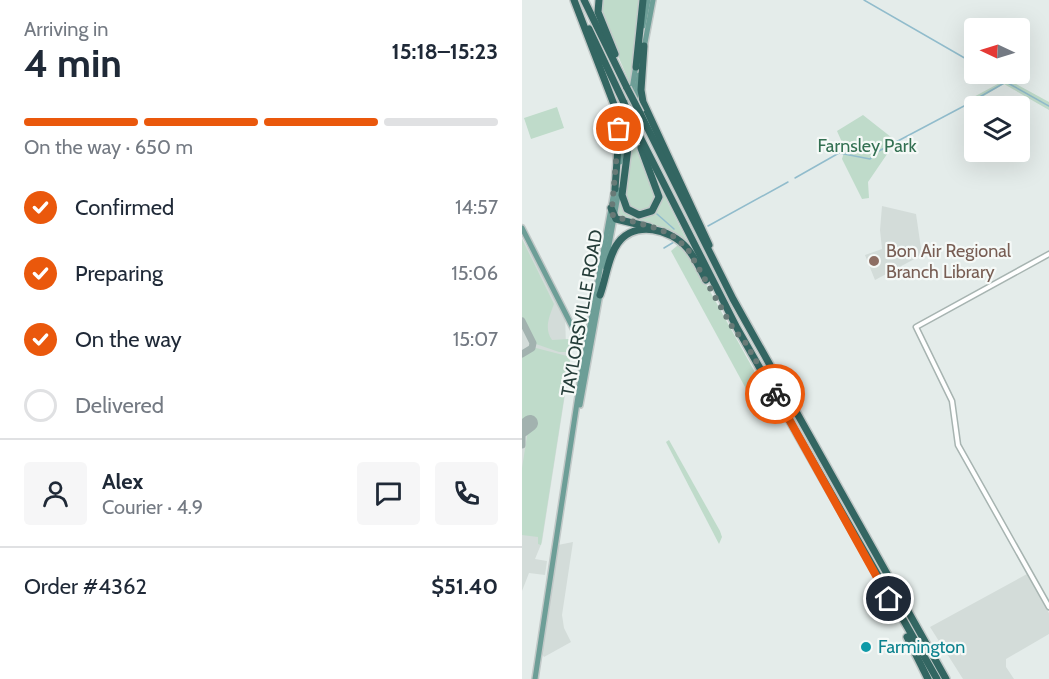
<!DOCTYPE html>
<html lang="en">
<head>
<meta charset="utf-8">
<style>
	:root { --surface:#fff; --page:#f6f6f7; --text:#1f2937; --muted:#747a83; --line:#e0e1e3; --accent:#ea580c }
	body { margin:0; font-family:Cabin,sans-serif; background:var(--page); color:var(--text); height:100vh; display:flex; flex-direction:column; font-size:22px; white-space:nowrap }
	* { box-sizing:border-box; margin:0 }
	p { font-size:20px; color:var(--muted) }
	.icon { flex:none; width:33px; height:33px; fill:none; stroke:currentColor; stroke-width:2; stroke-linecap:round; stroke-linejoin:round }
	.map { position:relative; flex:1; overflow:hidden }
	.drawer { display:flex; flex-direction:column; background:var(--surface); width:522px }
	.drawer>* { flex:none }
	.needle { width:39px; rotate:274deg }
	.fabs { position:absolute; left:442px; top:18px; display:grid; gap:12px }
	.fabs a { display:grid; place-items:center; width:66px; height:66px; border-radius:6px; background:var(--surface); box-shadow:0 6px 24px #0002; font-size:30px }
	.pin { position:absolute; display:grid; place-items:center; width:51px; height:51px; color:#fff; margin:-26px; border:3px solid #fff; border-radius:50%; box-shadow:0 2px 6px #0007 }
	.courier { position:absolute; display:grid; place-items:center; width:60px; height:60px; margin:-30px; border:4px solid #ea580c; border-radius:50%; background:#fff; color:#222; box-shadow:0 2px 8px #0007 }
	.summary em { font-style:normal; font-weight:800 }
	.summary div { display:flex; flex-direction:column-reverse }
	.summary { display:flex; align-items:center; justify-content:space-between; height:102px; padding:0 24px }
	h1 { font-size:39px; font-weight:800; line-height:45px }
	.bar { display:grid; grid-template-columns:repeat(4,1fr); gap:9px 6px; align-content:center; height:72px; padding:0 24px }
	.bar i { height:8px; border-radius:4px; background:var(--line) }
	.bar .selected { background:var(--accent) }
	.bar p { grid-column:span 4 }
	.line { display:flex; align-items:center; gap:15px; padding:0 24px; border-top:2px solid var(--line) }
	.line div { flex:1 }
	.round { display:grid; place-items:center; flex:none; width:63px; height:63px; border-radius:6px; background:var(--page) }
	ol { padding:0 24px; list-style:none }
	li { display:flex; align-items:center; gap:18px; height:66px }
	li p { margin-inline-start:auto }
	li .icon { padding:6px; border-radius:50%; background:var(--accent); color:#fff; stroke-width:4 }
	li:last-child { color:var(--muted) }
	li i { width:33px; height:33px; border:3px solid var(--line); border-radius:50% }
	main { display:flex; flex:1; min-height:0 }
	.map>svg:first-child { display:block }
	.built { fill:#d3dcd9 }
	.green { fill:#bfdbca }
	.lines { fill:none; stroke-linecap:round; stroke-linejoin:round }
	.stream { stroke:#91bccc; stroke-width:1.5 }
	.taxiway { stroke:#a2b2af; stroke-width:7 }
	.runway { stroke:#a2b2af; stroke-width:16 }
	.minor-casing { stroke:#a7b4b1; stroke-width:7 }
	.major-casing { stroke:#c2c9c8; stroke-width:8 }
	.highway-casing { stroke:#c2c9c8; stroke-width:10 }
	.minor { stroke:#fff; stroke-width:4 }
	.major { stroke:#6d9e97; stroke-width:5 }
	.highway { stroke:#336662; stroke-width:7 }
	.highway-bridge-casing { stroke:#c2c9c8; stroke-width:10; stroke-linecap:butt }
	.highway-bridge { stroke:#336662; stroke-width:7 }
	.done { stroke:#687a77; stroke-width:6; stroke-dasharray:0 10.8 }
	.route { stroke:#ea580c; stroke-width:8 }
	.education-dot { fill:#8d6e63; stroke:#f5f9f7; stroke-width:2 }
	.culture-dot { fill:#0f9aa8; stroke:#f5f9f7; stroke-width:2 }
	.labels { text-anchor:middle; stroke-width:4.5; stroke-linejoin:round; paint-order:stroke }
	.park-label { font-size:18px; fill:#337052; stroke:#f5f9f7 }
	.education-label { font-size:18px; fill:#785e54; stroke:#f5f9f7; text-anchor:start }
	.street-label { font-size:18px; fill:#253d39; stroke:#f5f9f7 }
	.culture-label { font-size:18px; fill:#0d838f; stroke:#f5f9f7; text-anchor:start }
</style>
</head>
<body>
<main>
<section class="drawer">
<div class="summary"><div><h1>4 min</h1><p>Arriving in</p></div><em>15:18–15:23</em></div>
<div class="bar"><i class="selected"></i><i class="selected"></i><i class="selected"></i><i></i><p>On the way · 650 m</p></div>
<ol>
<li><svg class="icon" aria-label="check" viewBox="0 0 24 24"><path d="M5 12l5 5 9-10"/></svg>Confirmed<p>14:57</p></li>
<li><svg class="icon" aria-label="check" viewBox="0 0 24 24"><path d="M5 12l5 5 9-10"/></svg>Preparing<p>15:06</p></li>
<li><svg class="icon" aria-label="check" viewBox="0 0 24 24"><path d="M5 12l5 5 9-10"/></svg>On the way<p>15:07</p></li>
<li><i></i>Delivered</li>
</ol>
<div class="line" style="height:108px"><a class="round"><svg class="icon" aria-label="person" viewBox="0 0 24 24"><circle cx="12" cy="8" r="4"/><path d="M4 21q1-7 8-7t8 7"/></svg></a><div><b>Alex</b><p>Courier · 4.9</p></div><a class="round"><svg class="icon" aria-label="chat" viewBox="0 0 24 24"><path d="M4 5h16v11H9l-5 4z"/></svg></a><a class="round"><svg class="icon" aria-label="phone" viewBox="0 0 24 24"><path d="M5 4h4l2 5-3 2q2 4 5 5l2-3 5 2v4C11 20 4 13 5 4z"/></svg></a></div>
<div class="line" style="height:78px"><div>Order #4362</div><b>$51.40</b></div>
</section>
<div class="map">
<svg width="527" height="679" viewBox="0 0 527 679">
	<rect width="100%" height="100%" fill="#e4ecea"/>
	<g class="built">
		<polygon points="360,206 394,214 400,255 353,280 343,255 360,249 358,230"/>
		<polygon points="0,238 43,313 45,382 20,542 13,559 25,561 23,575 7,573 0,591"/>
		<polygon points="51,542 40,615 42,628 49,642 22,657 20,654 36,545"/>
		<polygon points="505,574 527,613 527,634 484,659 484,667 492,679 441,679 408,627"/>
	</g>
	<g class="green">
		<polygon points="78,0 119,0 108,84 80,18"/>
		<polygon points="485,79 527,102 527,110 482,84 448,104 446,100"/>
		<polygon points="35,107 42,128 9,139 2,118"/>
		<polygon points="341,115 374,141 346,182 347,198 340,199 320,159 323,149 315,131"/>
		<polygon points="110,133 135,193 135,198 128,210 112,212 102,201"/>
		<polygon points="132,176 137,185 169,249 142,229 95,218 98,201 111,215 136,206"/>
		<path d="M 0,239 L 32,304 C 27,317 22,329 30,340 L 47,339 L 51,345 L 48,352 L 37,352 L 14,344 L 0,317 Z"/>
		<polygon points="156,245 169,257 249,401 235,409 149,251"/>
		<polygon points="14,348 45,356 48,360 19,545 16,544 16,537 0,535 0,468 6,430 10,426 6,420 0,421 0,356"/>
		<polygon points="147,440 198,531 200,537 197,544 144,442"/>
	</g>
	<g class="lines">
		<g class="stream">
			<polyline points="342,0 453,64"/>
			<polyline points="470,75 483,81"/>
			<polyline points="447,103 484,82 527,106"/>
			<polyline points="273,178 317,153 348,159 355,152 442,106"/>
			<polyline points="135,214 152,229"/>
			<polyline points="186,226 266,182"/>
			<polyline points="142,248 152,242"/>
		</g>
		<g class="taxiway">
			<polyline points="0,321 11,343 10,348 0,354"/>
			<polyline points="0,431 0,445"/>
		</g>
		<polyline class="runway" points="0,429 8,423"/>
		<defs>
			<polyline id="minor" points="527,254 394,327 430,401 436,445 527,607"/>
			<g id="major">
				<polyline points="121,26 126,0"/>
				<polyline points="122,48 131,0"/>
				<polyline points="110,119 117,75"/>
				<polyline points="98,162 114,65"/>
				<polyline points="0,228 53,332 57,337 68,340"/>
				<polyline points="83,267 97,190"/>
				<polyline points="58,405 78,294"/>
				<polyline points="13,679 60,370 93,186"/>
			</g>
			<g id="highway">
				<polyline points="52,0 96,115 97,133 93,189"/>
				<polyline points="62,0 105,88"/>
				<polyline points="77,0 76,12 93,54"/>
				<polyline points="67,29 102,103"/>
				<polyline points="122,46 119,90 121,102 187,245"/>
				<polyline points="114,67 121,0"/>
				<polyline points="118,113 211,299 424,679"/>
				<polyline points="109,124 100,195 105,209 117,215 130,211 137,197 119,148"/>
				<polyline points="114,129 215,328 415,679"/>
				<polyline points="89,208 94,219 127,227"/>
				<path d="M 78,295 C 84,279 86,256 96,243 C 113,220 149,229 165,248 C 173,257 178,269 184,280"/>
				<polyline points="385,637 406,679"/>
			</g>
		</defs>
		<use href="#minor" class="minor-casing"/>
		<use href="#major" class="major-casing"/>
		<use href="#highway" class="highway-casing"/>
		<use href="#minor" class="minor"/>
		<use href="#major" class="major"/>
		<use href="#highway" class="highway"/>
		<defs>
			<g id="highway-bridge">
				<polyline points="105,88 118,113"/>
				<polyline points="102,103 114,129"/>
			</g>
		</defs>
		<use href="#highway-bridge" class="highway-bridge-casing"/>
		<use href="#highway-bridge" class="highway-bridge"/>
	</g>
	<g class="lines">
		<polyline class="done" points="97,129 90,208 91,216 137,229 151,236 165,248 212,330 223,342 253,394"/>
		<polyline class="route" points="253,394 367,599"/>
	</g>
	<circle class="education-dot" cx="352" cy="261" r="6"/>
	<circle class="culture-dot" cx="344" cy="647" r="6"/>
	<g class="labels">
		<g class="park-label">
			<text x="345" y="152">Farnsley Park</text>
		</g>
		<g class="education-label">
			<text x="364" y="257">Bon Air Regional<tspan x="364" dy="21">Branch Library</tspan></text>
		</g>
		<g class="street-label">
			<text transform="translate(60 313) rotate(-80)" y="6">TAYLORSVILLE ROAD</text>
		</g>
		<g class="culture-label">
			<text x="356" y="653">Farmington</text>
		</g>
	</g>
</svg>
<div class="fabs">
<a><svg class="needle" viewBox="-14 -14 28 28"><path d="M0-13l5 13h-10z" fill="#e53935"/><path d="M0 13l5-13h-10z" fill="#747a83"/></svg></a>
<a><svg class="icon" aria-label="layers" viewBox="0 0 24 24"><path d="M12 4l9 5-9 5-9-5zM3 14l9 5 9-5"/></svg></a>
</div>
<div class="pin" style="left:97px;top:129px;background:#ea580c"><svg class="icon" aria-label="bag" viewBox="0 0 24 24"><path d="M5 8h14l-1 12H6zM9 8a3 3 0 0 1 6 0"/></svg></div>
<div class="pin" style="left:367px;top:599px;background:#1f2937"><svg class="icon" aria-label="home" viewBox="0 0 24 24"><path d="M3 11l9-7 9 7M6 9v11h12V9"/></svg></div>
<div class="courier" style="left:253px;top:394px"><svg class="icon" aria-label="bike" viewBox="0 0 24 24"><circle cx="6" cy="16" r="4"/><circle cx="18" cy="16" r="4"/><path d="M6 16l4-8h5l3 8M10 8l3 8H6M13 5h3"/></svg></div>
</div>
</main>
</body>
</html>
